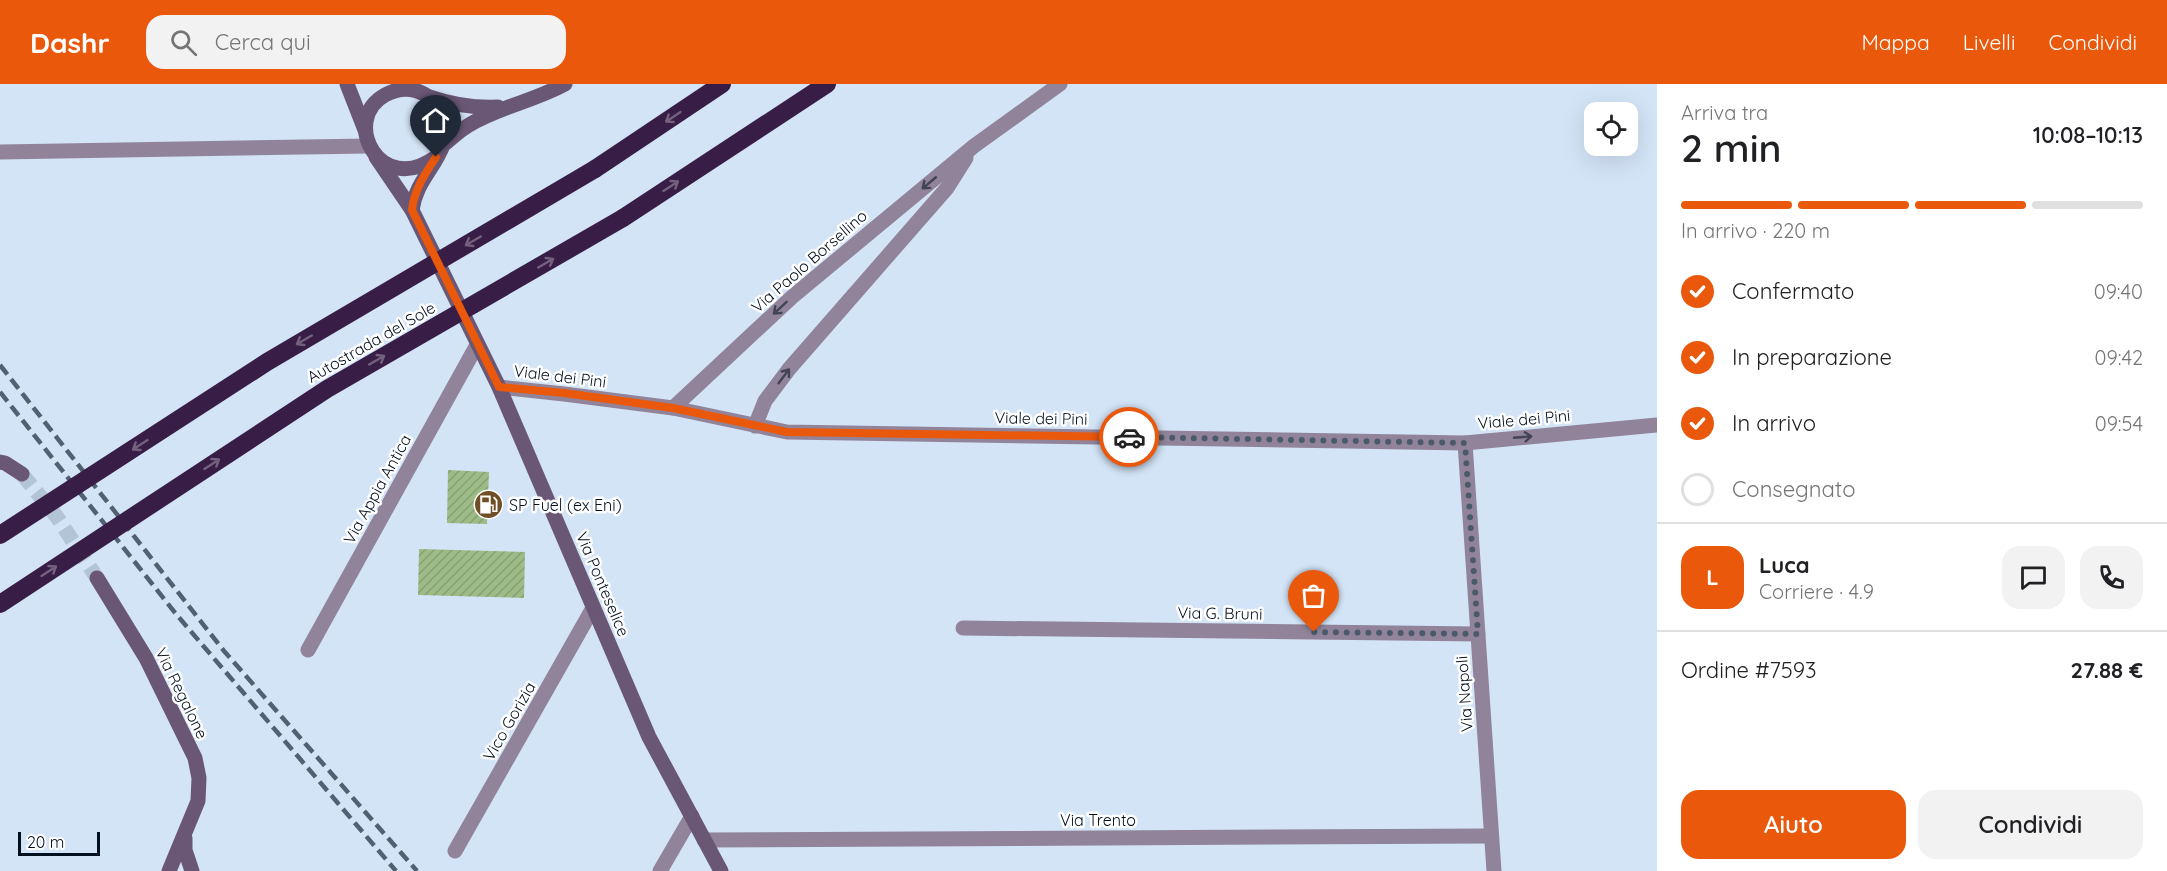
<!DOCTYPE html>
<html lang="it">
<head>
<meta charset="utf-8">
<style>
	:root { --surface:#fff; --page:#f2f2f2; --text:#202124; --muted:#757577; --line:#e0e0e0; --accent:#ea580c }
	body { margin:0; font-family:Quicksand,sans-serif; background:var(--page); color:var(--text); height:100vh; display:flex; flex-direction:column; font-size:22px; white-space:nowrap }
	* { box-sizing:border-box; margin:0 }
	p { font-size:20px; color:var(--muted) }
	.icon { flex:none; width:33px; height:33px; fill:none; stroke:currentColor; stroke-width:2; stroke-linecap:round; stroke-linejoin:round }
	.map { position:relative; flex:1; overflow:hidden }
	.sheet { display:flex; flex-direction:column; background:var(--surface); width:510px }
	.sheet>* { flex:none }
	.controls { position:absolute; left:1584px; top:18px; display:grid; gap:12px }
	.controls a { display:grid; place-items:center; width:54px; height:54px; border-radius:12px; background:var(--surface); box-shadow:0 6px 24px #0002; font-size:30px }
	.scale { position:absolute; left:18px; bottom:15px; width:82px; box-sizing:border-box; padding-left:6px; border:3px solid #020f1f; border-top:0; font-size:16px; line-height:21px; white-space:nowrap; color:#020f1f; -webkit-text-stroke:4px #fff; paint-order:stroke }
	.pin { position:absolute; display:grid; place-items:center; width:51px; height:51px; color:#fff; margin:-62px -26px; border-radius:50% 50% 50% 0; rotate:-45deg; box-shadow:0 0 6px #0007 }
	.pin .icon { rotate:45deg }
	.courier { position:absolute; display:grid; place-items:center; width:60px; height:60px; margin:-30px; border:4px solid #ea580c; border-radius:50%; background:#fff; color:#222; box-shadow:0 2px 8px #0007 }
	.headline em { font-style:normal; font-weight:600 }
	.headline div { display:flex; flex-direction:column-reverse }
	.headline { display:flex; align-items:center; justify-content:space-between; height:102px; padding:0 24px }
	h1 { font-size:39px; font-weight:600; line-height:45px }
	.bar { display:grid; grid-template-columns:repeat(4,1fr); gap:9px 6px; align-content:center; height:72px; padding:0 24px }
	.bar i { height:8px; border-radius:4px; background:var(--line) }
	.bar .selected { background:var(--accent) }
	.bar p { grid-column:span 4 }
	.line { display:flex; align-items:center; gap:15px; padding:0 24px; border-top:2px solid var(--line) }
	.line div { flex:1 }
	.round { display:grid; place-items:center; flex:none; width:63px; height:63px; border-radius:18px; background:var(--page) }
	ol { padding:0 24px; list-style:none }
	li { display:flex; align-items:center; gap:18px; height:66px }
	li p { margin-inline-start:auto }
	li .icon { padding:6px; border-radius:50%; background:var(--accent); color:#fff; stroke-width:4 }
	li:last-child { color:var(--muted) }
	li i { width:33px; height:33px; border:3px solid var(--line); border-radius:50% }
	.cta { display:flex; gap:12px; margin-top:auto; padding:12px 24px }
	.cta a { flex:1; height:69px; border-radius:18px; background:var(--accent); color:#fff; font-size:24px; font-weight:600; line-height:69px; text-align:center }
	.cta a+a { background:var(--page); color:var(--text) }
	header { display:flex; align-items:center; gap:36px; box-sizing:border-box; height:84px; padding:0 30px; background:var(--accent); color:#fff }
	header strong { font-size:28px }
	nav { display:flex; gap:33px; margin-inline-start:auto; font-size:21px }
	.search { width:420px; height:54px; background:var(--page); display:flex; align-items:center; gap:15px; box-sizing:border-box; padding:0 21px; border-radius:18px; color:var(--muted); font-size:22px }
	main { display:flex; flex:1; min-height:0 }
	.map>svg:first-child { display:block }
	.building { fill:url(#building-hatch) }
	.lines { fill:none; stroke-linecap:round; stroke-linejoin:round }
	.secondary-tunnel { stroke:#b4c4d7; stroke-width:15; stroke-dasharray:15 8; stroke-linecap:butt }
	.street { stroke:#91849a; stroke-width:15 }
	.secondary { stroke:#6a5776; stroke-width:15 }
	.highway { stroke:#381d47; stroke-width:18 }
	.rail { stroke:#526172; stroke-width:4.5; stroke-dasharray:12 6; stroke-linecap:butt }
	.highway-bridge { stroke:#381d47; stroke-width:18 }
	.oneway { stroke:#74617e }
	.oneway2 { stroke:#424456 }
	.done { stroke:#4b5a6b; stroke-width:6; stroke-dasharray:0 10.8 }
	.route { stroke:#ea580c; stroke-width:8 }
	.labels { text-anchor:middle; stroke-width:5; stroke-linejoin:round; paint-order:stroke }
	.street-label { font-size:16px; fill:#020f1f; stroke:#fff }
	.poi-label { font-size:16px; fill:#020f1f; stroke:#fff; text-anchor:start }
</style>
</head>
<body>
<header>
<strong>Dashr</strong>
<div class="search"><svg class="icon" aria-label="search" viewBox="0 0 24 24"><circle cx="10" cy="10" r="6"/><path d="M15 15l6 6"/></svg>Cerca qui</div>
<nav><a>Mappa</a><a>Livelli</a><a>Condividi</a></nav>
</header>
<main>
<div class="map">
<svg width="1657" height="787" viewBox="0 0 1657 787">
	<defs>
		<pattern id="building-hatch" width="6" height="6" patternUnits="userSpaceOnUse" patternTransform="scale(1.5)"><rect width="6" height="6" fill="#9dbb86"/><path d="M-1 1l2-2M0 6l6-6M5 7l2-2" fill="none" stroke="#86a073"/></pattern>
	</defs>
	<rect width="100%" height="100%" fill="#d3e4f7"/>
	<g class="building">
		<polygon points="448,386 489,388 487,440 447,439"/>
		<polygon points="419,465 525,468 524,514 418,511"/>
	</g>
	<g class="lines">
		<polyline class="secondary-tunnel" points="22,390 57,433 97,494"/>
		<g class="street">
			<polyline points="0,68 369,62"/>
			<polyline points="499,303 564,310 673,324 787,348 1465,359 1657,341"/>
			<polyline points="673,324 792,213 974,62 1060,0"/>
			<polyline points="755,342 765,317 789,285 947,104 966,74"/>
			<polyline points="1465,359 1494,787"/>
			<polyline points="963,544 1478,550"/>
			<polyline points="308,566 477,261"/>
			<polyline points="704,756 1491,752"/>
			<polyline points="455,767 593,524"/>
			<polyline points="660,787 692,732"/>
		</g>
		<g class="secondary">
			<polyline points="347,0 365,46"/>
			<path d="M 430,13 C 453,21 473,24 498,23"/>
			<path d="M 443,61 C 452,54 460,46 469,41 C 499,23 534,17 565,0"/>
			<polyline points="376,73 412,126 499,303 649,653 721,787"/>
			<path d="M 412,126 C 416,98 434,85 443,61 C 451,42 443,19 424,10 C 411,3 398,4 385,11 C 340,36 380,114 436,73"/>
			<polyline points="0,378 5,379 22,390"/>
			<polyline points="97,494 146,574 195,674 199,694 198,717 169,787"/>
			<polyline points="185,754 185,766 192,787"/>
		</g>
		<g class="highway">
			<polyline points="595,85 722,0"/>
			<polyline points="623,134 827,0"/>
		</g>
		<g class="rail">
			<polyline points="0,281 224,567 417,787"/>
			<polyline points="0,308 176,530 396,787"/>
		</g>
		<g class="highway-bridge">
			<polyline points="0,451 267,278 595,85"/>
			<polyline points="0,520 327,305 623,134"/>
		</g>
	</g>
	<defs><path id="oneway-shaft" d="M-6 0H5M1.5-3L5.5 0L1.5 3" fill="none" stroke-width="1.6" stroke-linecap="round" stroke-linejoin="round" transform="scale(1.5)"/></defs>
	<g class="oneway">
		<use href="#oneway-shaft" transform="translate(673 33) rotate(146)"/>
		<use href="#oneway-shaft" transform="translate(671 102) rotate(-33)"/>
		<use href="#oneway-shaft" transform="translate(473 157) rotate(150)"/>
		<use href="#oneway-shaft" transform="translate(546 179) rotate(-30)"/>
		<use href="#oneway-shaft" transform="translate(304 256) rotate(150)"/>
		<use href="#oneway-shaft" transform="translate(377 276) rotate(-30)"/>
		<use href="#oneway-shaft" transform="translate(140 361) rotate(147)"/>
		<use href="#oneway-shaft" transform="translate(212 380) rotate(-33)"/>
		<use href="#oneway-shaft" transform="translate(49 487) rotate(-33)"/>
	</g>
	<g class="oneway2">
		<use href="#oneway-shaft" transform="translate(929 99) rotate(140)"/>
		<use href="#oneway-shaft" transform="translate(780 224) rotate(137)"/>
		<use href="#oneway-shaft" transform="translate(784 292) rotate(-53)"/>
		<use href="#oneway-shaft" transform="translate(1523 353) rotate(-5)"/>
	</g>
	<g class="lines">
		<polyline class="done" points="1129,353 1465,359 1478,550 1314,548"/>
		<path class="route" d="M 436,73 C 425,90 414,106 412,126 L 499,303 L 564,309 L 673,324 L 787,348 L 1129,353"/>
	</g>
	<defs>
		<symbol id="fuel-disc" viewBox="-11 -11 22 22"><circle r="9.5" fill="#6f4f25" stroke="#fff"/><path d="M-5.5-6h7V0h2V4h1.3V-2.5L3-4.5l.8-.8L6-3V5H2.5V1h-1V6h-7ZM-4.2-4.7v3.2H.2V-4.7Z" fill="#fff"/></symbol>
	</defs>
	<g fill-rule="evenodd">
		<use href="#fuel-disc" x="472" y="404" width="33" height="33"/>
	</g>
	<g class="labels">
		<g class="street-label">
			<text transform="translate(809 177) rotate(-41)" y="6">Via Paolo Borsellino</text>
			<text transform="translate(371 258) rotate(-30)" y="6">Autostrada del Sole</text>
			<text transform="translate(560 292) rotate(7)" y="6">Viale dei Pini</text>
			<text transform="translate(1041 334) rotate(1)" y="6">Viale dei Pini</text>
			<text transform="translate(1524 335) rotate(-5)" y="6">Viale dei Pini</text>
			<text transform="translate(377 405) rotate(-61)" y="6">Via Appia Antica</text>
			<text transform="translate(603 500) rotate(67)" y="6">Via Ponteselice</text>
			<text transform="translate(1220 529) rotate(1)" y="6">Via G. Bruni</text>
			<text transform="translate(182 609) rotate(64)" y="6">Via Regalone</text>
			<text transform="translate(1464 610) rotate(-94)" y="6">Via Napoli</text>
			<text transform="translate(509 637) rotate(-60)" y="6">Vico Gorizia</text>
			<text x="1098" y="742">Via Trento</text>
		</g>
		<g class="poi-label">
			<text x="509" y="427">SP Fuel (ex Eni)</text>
		</g>
	</g>
</svg>
<div class="controls">
<a><svg class="icon" aria-label="locate" viewBox="0 0 24 24"><circle cx="12" cy="12" r="6"/><path d="M12 2v4M12 18v4M2 12h4M18 12h4"/></svg></a>
</div>
<div class="scale">20 m</div>
<div class="pin" style="left:1314px;top:548px;background:#ea580c"><svg class="icon" aria-label="bag" viewBox="0 0 24 24"><path d="M5 8h14l-1 12H6zM9 8a3 3 0 0 1 6 0"/></svg></div>
<div class="pin" style="left:436px;top:73px;background:#1f2937"><svg class="icon" aria-label="home" viewBox="0 0 24 24"><path d="M3 11l9-7 9 7M6 9v11h12V9"/></svg></div>
<div class="courier" style="left:1129px;top:353px"><svg class="icon" aria-label="car" viewBox="0 0 24 24"><path d="M5 17H2v-5l4-1 3-4h7l3 4 3 1v5h-3M9 17h6M6 11h13"/><circle cx="7" cy="17" r="2"/><circle cx="17" cy="17" r="2"/></svg></div>
</div>
<section class="sheet">
<div class="headline"><div><h1>2 min</h1><p>Arriva tra</p></div><em>10:08–10:13</em></div>
<div class="bar"><i class="selected"></i><i class="selected"></i><i class="selected"></i><i></i><p>In arrivo · 220 m</p></div>
<ol>
<li><svg class="icon" aria-label="check" viewBox="0 0 24 24"><path d="M5 12l5 5 9-10"/></svg>Confermato<p>09:40</p></li>
<li><svg class="icon" aria-label="check" viewBox="0 0 24 24"><path d="M5 12l5 5 9-10"/></svg>In preparazione<p>09:42</p></li>
<li><svg class="icon" aria-label="check" viewBox="0 0 24 24"><path d="M5 12l5 5 9-10"/></svg>In arrivo<p>09:54</p></li>
<li><i></i>Consegnato</li>
</ol>
<div class="line" style="height:108px"><b class="round" style="background:var(--accent);color:#fff">L</b><div><b>Luca</b><p>Corriere · 4.9</p></div><a class="round"><svg class="icon" aria-label="chat" viewBox="0 0 24 24"><path d="M4 5h16v11H9l-5 4z"/></svg></a><a class="round"><svg class="icon" aria-label="phone" viewBox="0 0 24 24"><path d="M5 4h4l2 5-3 2q2 4 5 5l2-3 5 2v4C11 20 4 13 5 4z"/></svg></a></div>
<div class="line" style="height:78px"><div>Ordine #7593</div><b>27.88 €</b></div>
<div class="cta"><a>Aiuto</a><a>Condividi</a></div>
</section>
</main>
</body>
</html>
